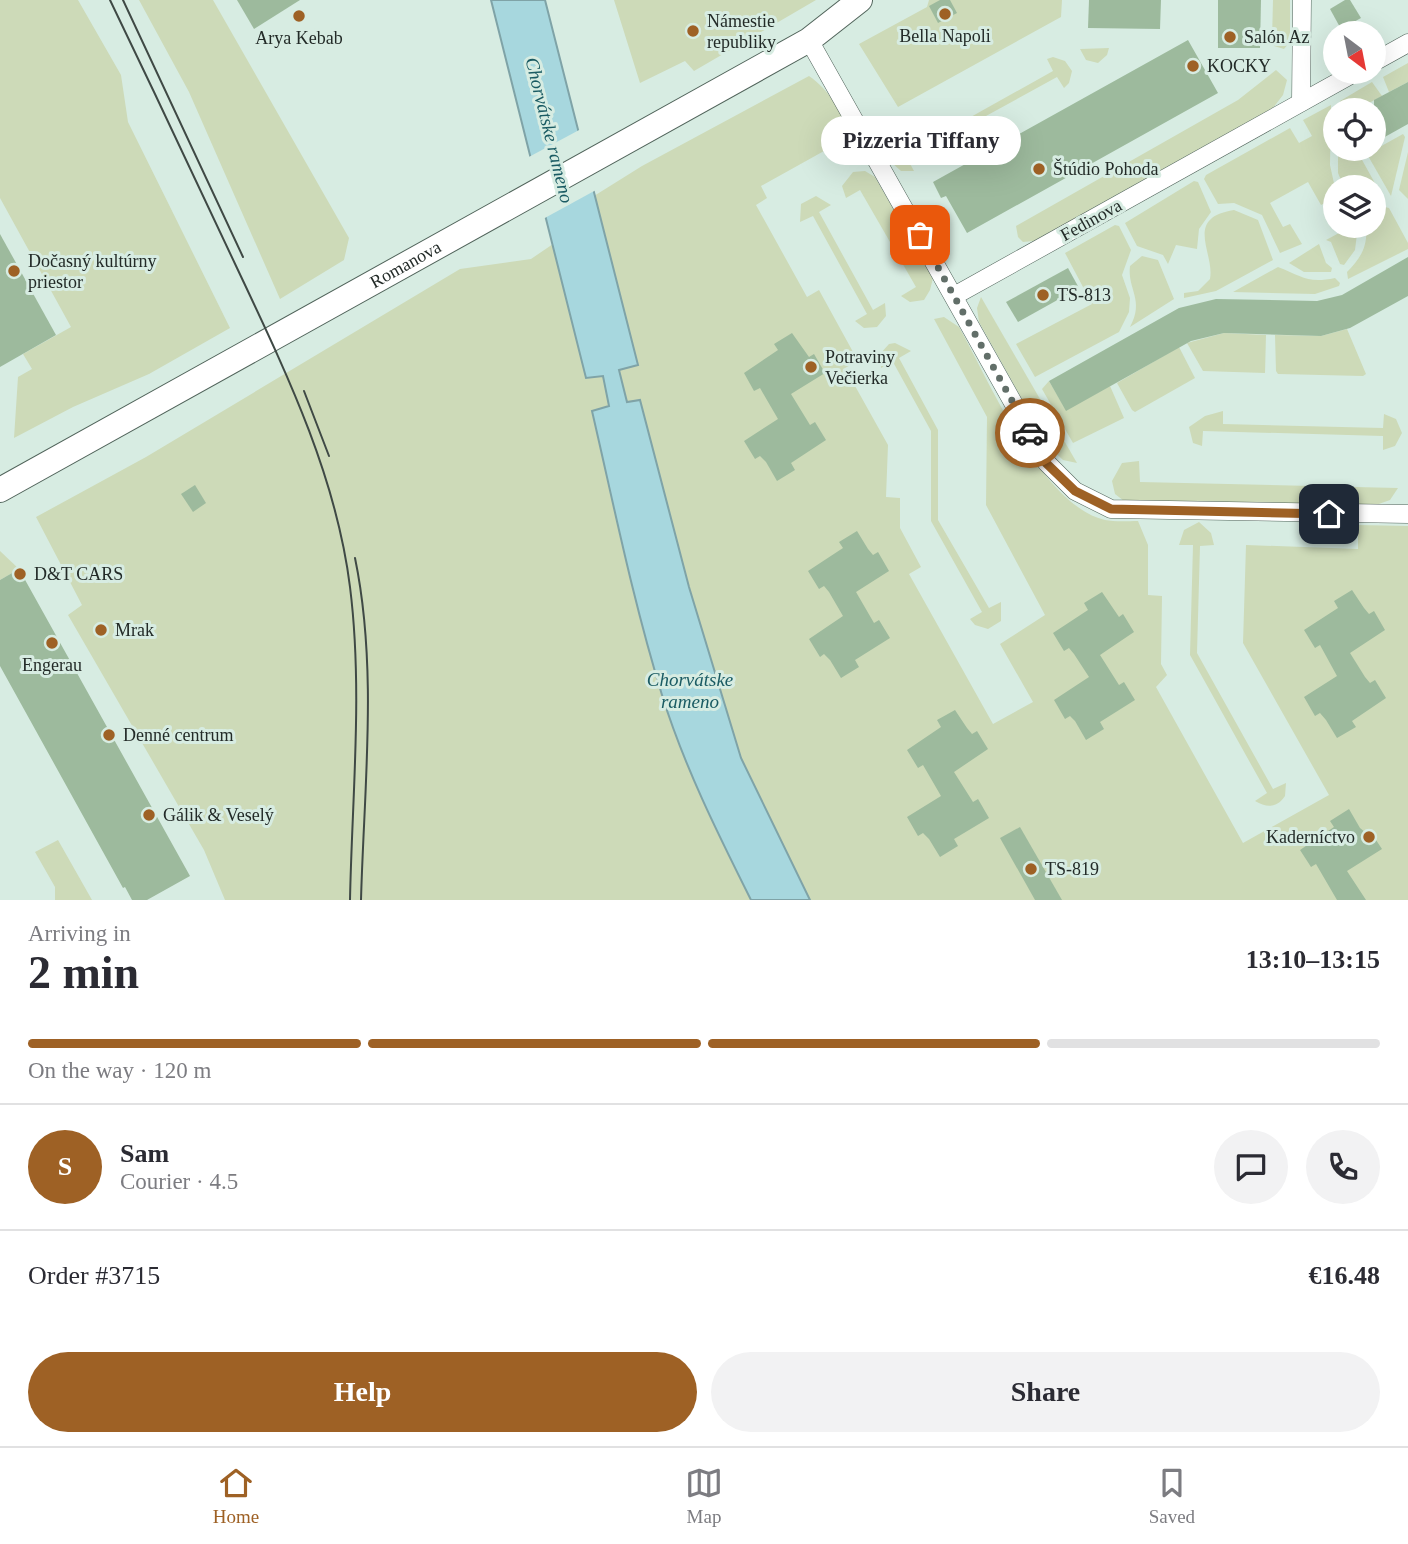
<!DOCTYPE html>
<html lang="en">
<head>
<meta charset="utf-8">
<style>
	:root { --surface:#fff; --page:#f2f2f3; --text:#2b2b33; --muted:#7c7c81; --line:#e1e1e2; --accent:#9e6125 }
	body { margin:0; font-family:"Times New Roman",serif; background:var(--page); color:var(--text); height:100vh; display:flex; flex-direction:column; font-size:26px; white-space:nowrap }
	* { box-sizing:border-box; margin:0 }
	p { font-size:23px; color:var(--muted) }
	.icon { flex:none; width:38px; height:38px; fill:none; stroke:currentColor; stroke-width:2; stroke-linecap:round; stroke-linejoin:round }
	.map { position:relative; height:900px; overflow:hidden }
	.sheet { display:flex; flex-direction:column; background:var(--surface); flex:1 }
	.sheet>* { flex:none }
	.needle { width:46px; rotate:148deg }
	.buttons { position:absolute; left:1323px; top:21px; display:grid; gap:14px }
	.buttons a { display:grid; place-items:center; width:63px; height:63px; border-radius:50%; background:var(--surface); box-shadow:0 7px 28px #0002; font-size:35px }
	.pin { position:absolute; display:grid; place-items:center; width:60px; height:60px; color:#fff; margin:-30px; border-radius:14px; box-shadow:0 4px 10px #0006 }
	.courier { position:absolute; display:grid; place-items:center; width:70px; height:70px; margin:-35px; border:5px solid #9e6125; border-radius:50%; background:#fff; color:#222; box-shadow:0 2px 9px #0007 }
	.bubble { position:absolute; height:49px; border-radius:24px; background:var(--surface); box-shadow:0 7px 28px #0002; font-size:23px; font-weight:800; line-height:49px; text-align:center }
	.summary em { font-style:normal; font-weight:800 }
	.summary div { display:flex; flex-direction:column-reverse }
	.summary { display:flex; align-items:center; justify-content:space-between; height:119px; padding:0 28px }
	h1 { font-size:46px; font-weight:800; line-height:52px }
	.bar { display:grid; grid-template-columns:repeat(4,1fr); gap:10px 7px; align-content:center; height:84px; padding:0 28px }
	.bar i { height:9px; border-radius:5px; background:var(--line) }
	.bar .current { background:var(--accent) }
	.bar p { grid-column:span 4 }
	.line { display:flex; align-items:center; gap:18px; padding:0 28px; border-top:2px solid var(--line) }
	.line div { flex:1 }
	.round { display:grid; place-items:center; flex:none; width:74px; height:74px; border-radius:37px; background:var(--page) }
	.button { display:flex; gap:14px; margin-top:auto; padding:14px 28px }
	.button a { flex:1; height:80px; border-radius:42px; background:var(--accent); color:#fff; font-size:28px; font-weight:800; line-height:80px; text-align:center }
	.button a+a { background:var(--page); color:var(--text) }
	.dock { display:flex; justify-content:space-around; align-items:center; height:98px; border-top:2px solid var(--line); background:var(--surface); font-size:19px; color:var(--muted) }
	.dock a { display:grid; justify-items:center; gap:4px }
	.dock .current { color:var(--accent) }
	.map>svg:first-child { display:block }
	.green { fill:#cddab8 }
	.water { fill:#a7d7de; stroke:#7fa3a7; stroke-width:2 }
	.pier { fill:#d7ece2 }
	.building { fill:#9dba9d }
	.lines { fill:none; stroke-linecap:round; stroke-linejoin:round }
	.street-casing { stroke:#51645b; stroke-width:19 }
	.secondary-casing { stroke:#51645b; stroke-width:26 }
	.street { stroke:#fff; stroke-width:18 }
	.secondary { stroke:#fff; stroke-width:24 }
	.tram { stroke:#3f4945; stroke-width:2 }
	.done { stroke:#626f69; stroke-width:7; stroke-dasharray:0 12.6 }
	.route { stroke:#9e6125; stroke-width:9 }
	.poi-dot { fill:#9e6125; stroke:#d7ece2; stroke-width:2.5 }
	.labels { text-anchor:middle; stroke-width:6; stroke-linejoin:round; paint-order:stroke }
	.poi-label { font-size:18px; fill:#232b28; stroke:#d7ece2; text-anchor:start }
	.street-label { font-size:18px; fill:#232b28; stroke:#d7ece2 }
	.water-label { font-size:19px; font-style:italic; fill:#1a5b63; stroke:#d7ece2 }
</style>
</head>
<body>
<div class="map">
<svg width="1408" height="900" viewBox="0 0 1408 900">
	<rect width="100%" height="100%" fill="#d7ece2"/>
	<g class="green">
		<polygon points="0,0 78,0 121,75 128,122 230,328 149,374 73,407 14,438 18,377 32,369 23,354 71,327 0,198"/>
		<polygon points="139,0 213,0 349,238 344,260 280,299 189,92"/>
		<polygon points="614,0 816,0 694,71 685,61 640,83"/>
		<polygon points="929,0 1062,0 1061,17 898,107 859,44 927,7"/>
		<polygon points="1273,0 1290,0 1290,42 1284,49 1274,46 1272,40"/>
		<polygon points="1109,48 1107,55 1098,63 1086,60 1080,49"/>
		<polygon points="1053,57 1065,61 1072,71 1069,83 1064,88 1057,77 922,151 919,146 1053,71 1047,59"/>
		<polygon points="1408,63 1408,82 1389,92 1383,77"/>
		<polygon points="1276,70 1287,80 1283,95 1273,108 1034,241 1023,242 1018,237 1016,226 1238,100"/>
		<path d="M 809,76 C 829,89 854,125 850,150 L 841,158 L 833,146 L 761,186 L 767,198 L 756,205 L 807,297 L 819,290 L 858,361 L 845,368 L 888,445 L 886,497 L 900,498 L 900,528 L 921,567 L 909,574 L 993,724 L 1033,702 L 1000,644 L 1045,615 L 986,505 L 987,417 L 934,319 L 944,317 L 959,327 C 990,382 1041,505 1105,520 C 1115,522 1128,521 1138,521 L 1148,545 L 1148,595 L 1162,596 L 1161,664 L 1167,675 L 1156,687 L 1243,843 L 1329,795 L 1243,643 L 1246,545 L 1358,549 L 1358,525 L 1408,526 L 1408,900 L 810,900 L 741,758 L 689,587 L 640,400 L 627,402 L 618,369 L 638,364 L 594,196 L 642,166 Z"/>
		<polygon points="1372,82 1382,96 1356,110 1342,110 1340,101"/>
		<polygon points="1331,105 1330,165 1335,188 1335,213 1329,201 1321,205 1308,182 1270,203 1283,227 1290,224 1302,244 1280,253 1262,215 1234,203 1218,204 1204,179 1206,175 1290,128 1299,143 1312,136 1303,120"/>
		<polygon points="1403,134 1405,137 1391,196 1367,154"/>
		<polygon points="898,142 914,171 901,171 892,163 891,151"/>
		<polygon points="1338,149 1356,149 1382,196 1381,200 1374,204 1374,187 1344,187 1338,173"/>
		<polygon points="1408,152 1408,199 1399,190"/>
		<polygon points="865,171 875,177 933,278 930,290 924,300 910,302 901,296 916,287 860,190 846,198 842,186 853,172"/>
		<polygon points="1194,181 1198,182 1211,212 1199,229 1197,249 1176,245 1168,264 1163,255 1137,246 1125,223"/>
		<polygon points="816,196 831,205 819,212 873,310 885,303 886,316 877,327 864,328 855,321 867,314 813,216 800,222 801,204"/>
		<path d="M 1385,207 L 1389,208 L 1408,243 L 1408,249 L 1348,279 L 1347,272 C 1361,258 1368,246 1366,226 L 1374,226 L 1374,214 Z"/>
		<path d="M 1234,210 L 1258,220 L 1273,260 L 1216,291 L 1184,298 L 1184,293 L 1198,291 L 1210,279 C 1215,253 1183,218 1234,210 Z"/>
		<polygon points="1115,225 1119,226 1131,250 1122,275 1130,298 1129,312 1119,332 1035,377 1016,344 1092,304 1065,253"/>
		<polygon points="1352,226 1358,226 1355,250 1344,265 1340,264 1331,242 1326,240"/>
		<path d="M 553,244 L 586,378 L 603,376 L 609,406 L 592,411 C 614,506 633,602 662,695 C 684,766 718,834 751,900 L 225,900 L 204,850 L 68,615 L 82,605 L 36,517 L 146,457 L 460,269 L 531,259 Z"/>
		<polygon points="1319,244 1326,263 1332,268 1331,272 1304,272 1289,263"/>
		<path d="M 1142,256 L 1158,260 L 1174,299 L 1130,327 C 1145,300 1127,289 1130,266 Z"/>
		<path d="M 1278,267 C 1302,276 1307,284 1335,278 L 1340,283 L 1339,286 L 1315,294 L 1233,292 Z"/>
		<polygon points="981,297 1077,463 1063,460 1048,446 979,322 977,308"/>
		<polygon points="1347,329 1366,374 1363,376 1278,374 1276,371 1275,335 1321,336"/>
		<polygon points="1224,333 1266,335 1265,373 1203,371 1187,343"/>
		<polygon points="895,343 911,351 899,358 938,430 938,520 989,608 1001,602 1001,621 988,629 975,625 970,619 982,612 931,521 931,431 893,362 881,368 880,354 889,344"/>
		<polygon points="1179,347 1195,378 1135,412 1132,410 1117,383"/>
		<polygon points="1049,381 1066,410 1110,386 1124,418 1073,443 1042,389"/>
		<polygon points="1223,411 1223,424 1383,428 1384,414 1396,419 1402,433 1395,446 1383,450 1383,436 1203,431 1202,446 1193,443 1189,427 1205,416"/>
		<polygon points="1139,461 1140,482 1398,488 1390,500 1376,505 1124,501 1115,494 1112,481 1122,463"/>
		<path d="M 1199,522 L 1211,533 L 1214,545 L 1200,546 L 1197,653 L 1273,789 L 1286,783 L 1285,796 C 1277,808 1267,808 1255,801 L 1267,793 L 1190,655 L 1193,545 L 1179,545 L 1184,530 Z"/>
		<polygon points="0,551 19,569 0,580"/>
		<polygon points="58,840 92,900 55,900 55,887 35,852"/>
	</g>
	<path class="water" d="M 491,0 L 545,0 L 638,365 L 619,370 L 627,402 L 640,400 L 689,587 L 741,758 L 810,900 L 751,900 C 718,834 684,766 662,695 C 633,601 614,506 592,411 L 609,406 L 603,376 L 586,378 Z"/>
	<polygon class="pier" points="581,129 596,190 543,219 527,158"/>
	<g class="building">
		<polygon points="237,0 300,0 254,29"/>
		<polygon points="940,0 950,0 957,13 938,23 929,6"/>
		<polygon points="1089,0 1161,0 1160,29 1088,28"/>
		<polygon points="1218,0 1261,0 1260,48 1218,48"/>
		<polygon points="1345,0 1350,0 1361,18 1341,29 1330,9"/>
		<polygon points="1188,40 1218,93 967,233 946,196 941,198 933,182"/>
		<polygon points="1408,82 1408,124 1374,143 1374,100"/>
		<polygon points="0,234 56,335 0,367"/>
		<polygon points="1408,257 1408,296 1350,328 1321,336 1224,333 1191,341 1066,411 1049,381 1179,308 1216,299 1317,301 1342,295"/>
		<polygon points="1068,268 1079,288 1018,322 1006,302"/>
		<polygon points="792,333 809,357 814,354 825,373 791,394 810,425 815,422 826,440 791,463 795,470 777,481 766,462 760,456 755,459 744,441 778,419 760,388 754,391 744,373 778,350 774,344"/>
		<polygon points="195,485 206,503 193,512 181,494"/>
		<polygon points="857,531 868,549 873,555 878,552 889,571 856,592 874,623 879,620 890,638 855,660 859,667 841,678 830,660 824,654 820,657 809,639 843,616 829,592 824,586 819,589 808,571 843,548 839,542"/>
		<polygon points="19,569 190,876 147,900 132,900 125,887 123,888 0,666 0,580"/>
		<polygon points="1352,590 1364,608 1369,614 1374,611 1385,630 1350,653 1365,677 1370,683 1375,680 1386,698 1352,721 1356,727 1337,738 1326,720 1320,713 1315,716 1304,697 1337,676 1320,645 1315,648 1304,630 1338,608 1334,601"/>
		<polygon points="1102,592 1119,617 1123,614 1134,632 1100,655 1119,685 1124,682 1135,700 1100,722 1104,729 1086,740 1075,721 1070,716 1065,719 1054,700 1089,677 1074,654 1069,648 1064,651 1053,633 1088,610 1084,603"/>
		<polygon points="955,710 967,728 972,734 977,731 988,749 954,772 973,802 978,799 989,818 954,839 958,846 940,857 929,839 923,833 918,836 907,817 941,796 923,765 918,768 907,750 941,727 937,720"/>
		<polygon points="1349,809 1360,828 1366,833 1370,831 1382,849 1347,871 1366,900 1337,900 1316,864 1311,867 1300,850 1334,827 1330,821"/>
		<polygon points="1020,827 1062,900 1035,900 1000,838"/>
	</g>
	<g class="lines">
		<defs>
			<g id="street">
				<polyline points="809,40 1047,463 1075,491 1111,509 1408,514"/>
				<polyline points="1374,62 1408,43"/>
				<polyline points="1301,102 1302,0"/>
				<polyline points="954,296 1356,72"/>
			</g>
			<g id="secondary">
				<path id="s1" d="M 0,490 L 809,40 L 860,0"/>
			</g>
		</defs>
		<use href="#street" class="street-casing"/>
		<use href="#secondary" class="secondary-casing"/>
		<use href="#street" class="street"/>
		<use href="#secondary" class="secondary"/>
		<g class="tram">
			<path d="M 110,0 C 153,89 195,179 237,268 C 285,370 336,474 350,587 C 363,690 352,797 350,900"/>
			<polyline points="123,0 243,257"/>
			<polyline points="304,391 329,456"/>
			<path d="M 355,558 C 378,669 364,787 361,900"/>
		</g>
	</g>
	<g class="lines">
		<polyline class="done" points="920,235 1030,433"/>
		<polyline class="route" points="1030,433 1046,463 1075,491 1111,509 1329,514"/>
	</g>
	<g class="poi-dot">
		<circle cx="945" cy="14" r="7"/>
		<circle cx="299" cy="16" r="7"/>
		<circle cx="693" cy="31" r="7"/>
		<circle cx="1230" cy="37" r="7"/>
		<circle cx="1193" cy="66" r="7"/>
		<circle cx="1039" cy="169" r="7"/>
		<circle cx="14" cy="271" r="7"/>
		<circle cx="1043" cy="295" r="7"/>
		<circle cx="811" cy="367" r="7"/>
		<circle cx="20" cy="574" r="7"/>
		<circle cx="101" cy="630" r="7"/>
		<circle cx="52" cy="643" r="7"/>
		<circle cx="109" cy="735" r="7"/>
		<circle cx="149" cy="815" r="7"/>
		<circle cx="1369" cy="837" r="7"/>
		<circle cx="1031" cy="869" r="7"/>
	</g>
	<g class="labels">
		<g class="poi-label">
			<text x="707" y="27">Námestie<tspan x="707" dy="21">republiky</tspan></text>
			<text x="945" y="42" text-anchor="middle">Bella Napoli</text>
			<text x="1244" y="43">Salón Az</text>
			<text x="299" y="44" text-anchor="middle">Arya Kebab</text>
			<text x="1207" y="72">KOCKY</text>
			<text x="1053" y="175">Štúdio Pohoda</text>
			<text x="28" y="267">Dočasný kultúrny<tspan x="28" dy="21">priestor</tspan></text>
			<text x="1057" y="301">TS-813</text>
			<text x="825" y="363">Potraviny<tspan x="825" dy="21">Večierka</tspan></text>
			<text x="34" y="580">D&amp;T CARS</text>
			<text x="115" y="636">Mrak</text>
			<text x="52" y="671" text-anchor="middle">Engerau</text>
			<text x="123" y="741">Denné centrum</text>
			<text x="163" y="821">Gálik &amp; Veselý</text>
			<text x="1355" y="843" text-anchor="end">Kaderníctvo</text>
			<text x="1045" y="875">TS-819</text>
		</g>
		<g class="street-label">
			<text transform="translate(1091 220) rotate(-29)" y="6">Fedinova</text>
			<text dy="6" stroke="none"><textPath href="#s1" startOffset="464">Romanova</textPath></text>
		</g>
		<g class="water-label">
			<text transform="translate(550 130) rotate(76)" y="7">Chorvátske rameno</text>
			<text x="690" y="686">Chorvátske<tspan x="690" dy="22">rameno</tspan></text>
		</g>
	</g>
</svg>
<div class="buttons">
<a><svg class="needle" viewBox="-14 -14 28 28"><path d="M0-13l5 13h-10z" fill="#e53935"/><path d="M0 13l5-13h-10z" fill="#7c7c81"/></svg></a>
<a><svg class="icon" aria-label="locate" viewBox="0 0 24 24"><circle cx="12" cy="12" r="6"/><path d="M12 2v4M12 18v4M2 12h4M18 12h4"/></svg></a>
<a><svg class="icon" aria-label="layers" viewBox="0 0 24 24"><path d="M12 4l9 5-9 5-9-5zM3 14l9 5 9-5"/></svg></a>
</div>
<div class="pin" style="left:920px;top:235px;background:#ea580c"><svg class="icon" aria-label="bag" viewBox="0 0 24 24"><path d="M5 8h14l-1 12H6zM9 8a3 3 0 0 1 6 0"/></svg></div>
<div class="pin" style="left:1329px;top:514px;background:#1f2937"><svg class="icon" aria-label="home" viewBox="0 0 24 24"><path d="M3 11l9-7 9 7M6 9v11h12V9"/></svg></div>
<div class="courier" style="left:1030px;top:433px"><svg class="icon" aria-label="car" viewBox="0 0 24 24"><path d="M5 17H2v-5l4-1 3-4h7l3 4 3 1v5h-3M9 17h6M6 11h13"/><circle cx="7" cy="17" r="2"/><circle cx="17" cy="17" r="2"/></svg></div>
<div class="bubble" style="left:821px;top:116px;width:200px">Pizzeria Tiffany</div>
</div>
<section class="sheet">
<div class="summary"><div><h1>2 min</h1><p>Arriving in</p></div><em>13:10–13:15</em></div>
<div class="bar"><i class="current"></i><i class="current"></i><i class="current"></i><i></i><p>On the way · 120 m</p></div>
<div class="line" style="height:126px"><b class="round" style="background:var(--accent);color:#fff">S</b><div><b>Sam</b><p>Courier · 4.5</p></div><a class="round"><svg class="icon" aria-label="chat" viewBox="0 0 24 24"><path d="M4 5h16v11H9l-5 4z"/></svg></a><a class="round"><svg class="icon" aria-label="phone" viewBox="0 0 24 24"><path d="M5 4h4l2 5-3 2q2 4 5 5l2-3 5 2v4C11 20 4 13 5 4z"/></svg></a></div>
<div class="line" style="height:91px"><div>Order #3715</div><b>€16.48</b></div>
<div class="button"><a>Help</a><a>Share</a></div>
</section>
<nav class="dock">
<a class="current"><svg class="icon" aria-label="home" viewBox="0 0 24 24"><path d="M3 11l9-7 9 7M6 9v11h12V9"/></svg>Home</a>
<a><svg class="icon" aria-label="map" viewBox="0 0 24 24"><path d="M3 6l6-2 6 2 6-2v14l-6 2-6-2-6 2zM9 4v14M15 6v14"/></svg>Map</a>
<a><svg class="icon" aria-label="saved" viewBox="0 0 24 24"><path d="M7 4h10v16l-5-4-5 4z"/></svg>Saved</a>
</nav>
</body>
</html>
